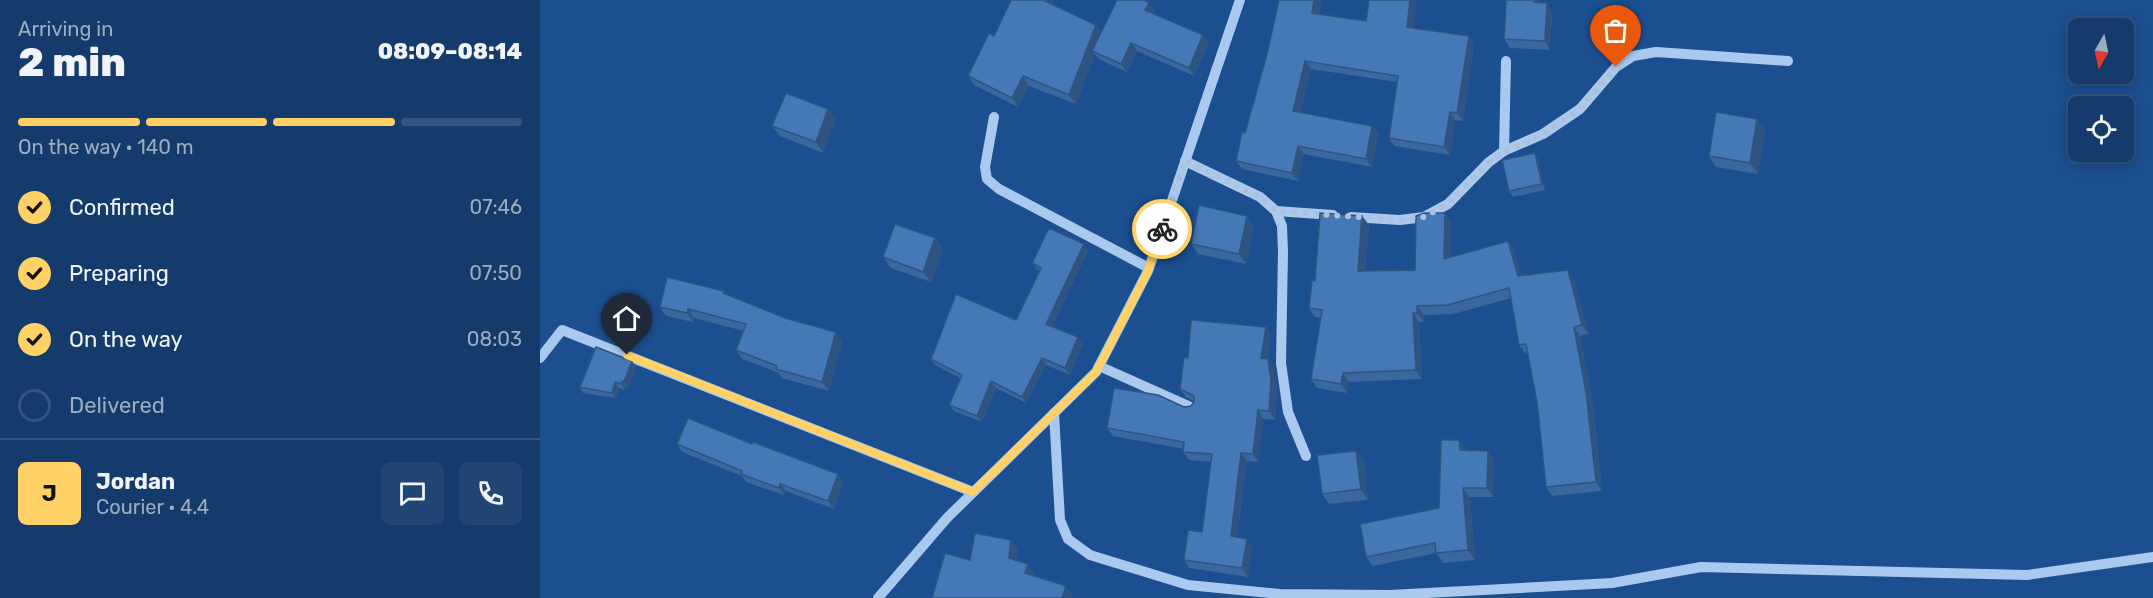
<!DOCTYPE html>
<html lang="en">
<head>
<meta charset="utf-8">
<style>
	:root { --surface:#143b6b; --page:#214673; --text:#f1f3f6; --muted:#9dadc1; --line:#33557e; --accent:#ffd166 }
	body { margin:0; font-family:Rubik,sans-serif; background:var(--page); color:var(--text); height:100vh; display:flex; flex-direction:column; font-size:22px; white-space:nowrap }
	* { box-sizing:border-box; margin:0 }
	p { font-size:20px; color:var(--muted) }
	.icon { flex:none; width:33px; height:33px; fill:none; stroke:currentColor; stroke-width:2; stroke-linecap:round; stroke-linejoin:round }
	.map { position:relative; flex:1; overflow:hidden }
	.sheet { display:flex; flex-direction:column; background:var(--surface); width:540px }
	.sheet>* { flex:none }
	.needle { width:39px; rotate:189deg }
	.controls { position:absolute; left:1528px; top:18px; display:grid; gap:12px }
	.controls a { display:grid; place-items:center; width:66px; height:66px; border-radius:9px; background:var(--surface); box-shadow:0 3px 15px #0003,0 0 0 2px var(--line); font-size:30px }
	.pin { position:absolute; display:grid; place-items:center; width:51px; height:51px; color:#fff; margin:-62px -26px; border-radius:50% 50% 50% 0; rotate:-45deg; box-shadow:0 0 6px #0007 }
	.pin .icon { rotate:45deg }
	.courier { position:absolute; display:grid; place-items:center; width:60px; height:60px; margin:-30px; border:4px solid #ffd166; border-radius:50%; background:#fff; color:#222; box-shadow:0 2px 8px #0007 }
	.summary em { font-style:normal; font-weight:800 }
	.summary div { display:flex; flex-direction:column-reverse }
	.summary { display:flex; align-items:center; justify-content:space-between; height:102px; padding:0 18px }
	h1 { font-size:39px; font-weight:800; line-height:45px }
	.bar { display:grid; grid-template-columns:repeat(4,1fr); gap:9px 6px; align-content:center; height:72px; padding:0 18px }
	.bar i { height:8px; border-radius:4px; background:var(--line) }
	.bar .current { background:var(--accent) }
	.bar p { grid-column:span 4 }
	.line { display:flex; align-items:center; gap:15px; padding:0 18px; border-top:2px solid var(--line) }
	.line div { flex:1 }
	.round { display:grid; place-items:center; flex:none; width:63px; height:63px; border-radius:9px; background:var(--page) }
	ol { padding:0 18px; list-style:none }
	li { display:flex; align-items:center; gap:18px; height:66px }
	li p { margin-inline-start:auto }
	li .icon { padding:6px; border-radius:50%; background:var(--accent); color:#111; stroke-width:4 }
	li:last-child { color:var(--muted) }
	li i { width:33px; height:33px; border:3px solid var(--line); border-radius:50% }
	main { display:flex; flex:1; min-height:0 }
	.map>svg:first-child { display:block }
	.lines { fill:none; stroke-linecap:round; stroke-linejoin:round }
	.minor { stroke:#a9c9ee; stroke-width:10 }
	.wall { fill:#3a679d }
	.shaded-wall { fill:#305480 }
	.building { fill:#4478b7; stroke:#305480; stroke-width:1.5 }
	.done { stroke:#afc1d8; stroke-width:6; stroke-dasharray:0 10.8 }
	.route { stroke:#ffd166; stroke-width:8 }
</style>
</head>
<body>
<main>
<section class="sheet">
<div class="summary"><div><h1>2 min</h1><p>Arriving in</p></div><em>08:09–08:14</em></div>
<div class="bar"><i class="current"></i><i class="current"></i><i class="current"></i><i></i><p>On the way · 140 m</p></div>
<ol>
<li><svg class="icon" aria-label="check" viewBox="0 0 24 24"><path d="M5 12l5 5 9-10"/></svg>Confirmed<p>07:46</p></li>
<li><svg class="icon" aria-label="check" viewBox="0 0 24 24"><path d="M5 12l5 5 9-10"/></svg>Preparing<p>07:50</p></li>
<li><svg class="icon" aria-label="check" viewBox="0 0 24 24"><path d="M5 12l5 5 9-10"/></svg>On the way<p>08:03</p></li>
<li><i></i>Delivered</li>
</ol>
<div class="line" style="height:108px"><b class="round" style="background:var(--accent);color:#111">J</b><div><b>Jordan</b><p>Courier · 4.4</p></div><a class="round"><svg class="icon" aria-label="chat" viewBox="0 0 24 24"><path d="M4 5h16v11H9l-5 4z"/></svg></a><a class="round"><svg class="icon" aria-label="phone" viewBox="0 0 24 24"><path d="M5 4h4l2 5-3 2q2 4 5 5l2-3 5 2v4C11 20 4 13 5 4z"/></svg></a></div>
</section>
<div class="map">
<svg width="1613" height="598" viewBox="0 0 1613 598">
	<rect width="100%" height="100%" fill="#1b4f8f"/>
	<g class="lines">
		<g class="minor">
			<polyline points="454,117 445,167 447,179 459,189 609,268"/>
			<polyline points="964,151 966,61"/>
			<polyline points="645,161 720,197 736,211 742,226 743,252 741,363 748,412 766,456"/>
			<polyline points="736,211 793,215"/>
			<polyline points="811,217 860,220 884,217 908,204 949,162 964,151 1003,134 1040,109 1076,67 1093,56 1116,52 1248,61"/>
			<polyline points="0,358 22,330 433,492"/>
			<polyline points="559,366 653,408"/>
			<polyline points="514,413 520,520 528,539 550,555 648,585 740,594 850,595 1072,583 1161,567 1487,575 1613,557"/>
			<polyline points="338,598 407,518 556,372 608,271 700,0"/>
		</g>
	</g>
	<g class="wall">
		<polygon points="739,0 781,0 779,14 929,36 934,44 923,121 915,120 910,155 854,146 849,138 857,82 771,69 760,113 832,126 838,134 832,167 764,154 758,181 702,169 696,161 705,133 727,54"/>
		<polygon points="609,3 615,11 613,13 669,43 654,76 597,51 587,72 558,59 555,54 536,104 489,86 478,107 434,85 428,76 454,36 512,4 561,32"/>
		<polygon points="1000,3 1012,11 1010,50 970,48 964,39"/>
		<polygon points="288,109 296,119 283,153 240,136 232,126"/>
		<polygon points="1225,129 1218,174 1176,167 1169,156"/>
		<polygon points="998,159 1005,190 973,197 969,191"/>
		<polygon points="905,213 911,222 910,257 968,241 974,250 982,275 1034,279 1049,334 1040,336 1053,401 1062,491 1012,496 1006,487 997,402 988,354 986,354 979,345 971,298 913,314 884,315 884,322 879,322 882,379 809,382 807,393 777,388 771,379 781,318 775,317 769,308 775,281 822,216 829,225 825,271 875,270"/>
		<polygon points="707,216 714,227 706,264 658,254 651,244"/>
		<polygon points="395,238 403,249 391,282 351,268 343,257"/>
		<polygon points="544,244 548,251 512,326 543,344 530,375 506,365 486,403 456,388 442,422 414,411 409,405 420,378 395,365 391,359 476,320 499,271 497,270 492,263"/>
		<polygon points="184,291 187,295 302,341 289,391 242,378 239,373 202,359 196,350 204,331 154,318 153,322 126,316 120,307"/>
		<polygon points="731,335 728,359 734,367 737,388 735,420 723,419 718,462 707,461 697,537 712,547 708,577 649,568 644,560 662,532 671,462 649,460 643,452 644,449 573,436 567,428 644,407 651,406 654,401 646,397 640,389 648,358"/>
		<polygon points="92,361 96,367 88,388 86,387 85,390 79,388 76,398 43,393 40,387"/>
		<polygon points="919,440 926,450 954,460 954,497 930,497 935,560 903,563 896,553 833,566 826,557 899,508"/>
		<polygon points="137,444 303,481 294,509 246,491 244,495 206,482 202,476 142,452"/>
		<polygon points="816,451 824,462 828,500 789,504 782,494"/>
	</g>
	<g class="shaded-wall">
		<polygon points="503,0 514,0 510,10"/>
		<polygon points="774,0 781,0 778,21 772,13"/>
		<polygon points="870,0 877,0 873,35 867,27"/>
		<polygon points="994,0 1000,0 999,11 994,2"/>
		<polygon points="609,3 615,11 611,18 605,10"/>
		<polygon points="1007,3 1012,11 1010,50 1005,41"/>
		<polygon points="556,25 562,34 552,51 555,54 536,104 529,95"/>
		<polygon points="663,35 669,43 654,76 649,68"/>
		<polygon points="929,36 934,44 923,121 917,113"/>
		<polygon points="591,43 597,51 587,72 581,64"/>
		<polygon points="765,61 771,69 759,119 753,111"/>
		<polygon points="483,76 489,86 478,107 472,98"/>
		<polygon points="288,109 296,119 283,153 276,142"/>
		<polygon points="910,112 915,120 910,155 904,147"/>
		<polygon points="1217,119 1225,129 1218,174 1210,163"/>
		<polygon points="832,126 838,134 832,167 826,159"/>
		<polygon points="758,146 764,154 758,181 752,173"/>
		<polygon points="995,153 998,159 1005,190 1002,184"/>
		<polygon points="905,213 911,222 910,268 904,259"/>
		<polygon points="707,216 714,227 706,264 699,254"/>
		<polygon points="822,216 829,225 824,280 818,271"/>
		<polygon points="395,238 403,249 391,282 383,272"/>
		<polygon points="968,241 974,250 985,285 978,276"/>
		<polygon points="544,244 548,251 510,330 506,324"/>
		<polygon points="1028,270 1034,279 1049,334 1042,325"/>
		<polygon points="877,306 884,315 884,322 877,313"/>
		<polygon points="148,309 154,318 153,322 147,313"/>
		<polygon points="873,313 879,322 882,379 876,370"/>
		<polygon points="726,327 731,335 728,359 734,367 737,388 735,420 729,411 721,358"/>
		<polygon points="1034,327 1040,336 1053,401 1062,491 1056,482"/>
		<polygon points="296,332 302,341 289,391 282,382"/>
		<polygon points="538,337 543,344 530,375 525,368"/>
		<polygon points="502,358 506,365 486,403 482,397"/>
		<polygon points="92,361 96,367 88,388 84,382"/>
		<polygon points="803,373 809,382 807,393 801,384"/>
		<polygon points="82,381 86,387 85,390 81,384"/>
		<polygon points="451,381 456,388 442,422 437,416"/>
		<polygon points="75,382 79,388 76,398 72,393"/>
		<polygon points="718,410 723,419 718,462 713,454"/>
		<polygon points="919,440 926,449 927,459 920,450"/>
		<polygon points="816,451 824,462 828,500 821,489"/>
		<polygon points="948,451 954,460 954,497 947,488"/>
		<polygon points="701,453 707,461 696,545 691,536"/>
		<polygon points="298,474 303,481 294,509 288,501"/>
		<polygon points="240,484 246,491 244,495 239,488"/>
		<polygon points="923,488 930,497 935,560 928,550"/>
		<polygon points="707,539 712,547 708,577 702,568"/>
		<polygon points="471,540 478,549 476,568 469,558"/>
		<polygon points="488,564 494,573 491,583 485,573"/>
		<polygon points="526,586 533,595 532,598 522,598"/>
	</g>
	<g class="building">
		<polygon points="471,0 503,0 556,25 529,95 483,76 472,98 428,76 449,33 454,36"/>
		<polygon points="577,0 604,0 609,3 605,10 663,35 649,68 591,43 581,64 552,51"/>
		<polygon points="739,0 774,0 772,13 826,21 829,0 870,0 867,27 929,36 917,113 910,112 904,147 849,138 858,76 765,61 753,111 832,126 826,159 758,146 752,173 696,161 702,132 705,133 727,54"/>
		<polygon points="966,0 994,0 994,2 1007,3 1005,41 964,39"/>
		<polygon points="246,93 288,109 276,142 232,126"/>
		<polygon points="1176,112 1217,119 1210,163 1169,156"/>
		<polygon points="995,153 1002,184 969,191 962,160"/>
		<polygon points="659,205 707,216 699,254 651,244"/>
		<polygon points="780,213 822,216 818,271 875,270 876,216 884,213 905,213 904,259 968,241 978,276 1028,270 1042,325 1034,327 1046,392 1056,482 1006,487 997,402 986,344 979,345 969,288 907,305 877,306 877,313 873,313 876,370 803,373 801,384 771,379 782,310 769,308 772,280 775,281"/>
		<polygon points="355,224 395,238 383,272 343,257"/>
		<polygon points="509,228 544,244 506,324 538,337 525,368 502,358 482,397 451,381 437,416 409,405 422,375 391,359 416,294 476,320 501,268 492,263"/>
		<polygon points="127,277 184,291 183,293 245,318 296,332 282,382 236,369 237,366 196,350 206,324 148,309 147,313 120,307"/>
		<polygon points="651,320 726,327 721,358 728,359 731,380 729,411 718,410 713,454 701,453 691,536 707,539 702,568 644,560 648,530 662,532 672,454 643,452 644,442 567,428 574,388 618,395 644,407 651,406 654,402 654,396 640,389 644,357 648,358"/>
		<polygon points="56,347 92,361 84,382 82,381 81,384 75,382 72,393 40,387"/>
		<polygon points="148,418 212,444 213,442 298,474 288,501 240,484 239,488 201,474 202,471 137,444"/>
		<polygon points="901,440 919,440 920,450 948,451 947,488 923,488 928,550 896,553 895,543 826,557 820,524 899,508"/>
		<polygon points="816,451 821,489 782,494 777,455"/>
		<polygon points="435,533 471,540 469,558 488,564 485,573 526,586 522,598 392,598 405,553 430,560"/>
	</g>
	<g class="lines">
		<polyline class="done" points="622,229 645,161 720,197 736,211 860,220 884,217 908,204 949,162 964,152 1004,134 1040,109 1076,67"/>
		<polyline class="route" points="87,355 433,492 556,372 608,271 622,229"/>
	</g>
</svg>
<div class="controls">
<a><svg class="needle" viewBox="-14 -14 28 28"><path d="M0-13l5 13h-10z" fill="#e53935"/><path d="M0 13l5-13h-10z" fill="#9dadc1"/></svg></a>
<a><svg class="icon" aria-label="locate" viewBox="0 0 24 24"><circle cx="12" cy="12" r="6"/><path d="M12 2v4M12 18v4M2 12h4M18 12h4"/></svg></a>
</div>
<div class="pin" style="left:1076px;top:67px;background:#ea580c"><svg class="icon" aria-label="bag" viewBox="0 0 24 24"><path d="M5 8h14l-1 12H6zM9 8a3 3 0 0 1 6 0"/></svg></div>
<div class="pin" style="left:87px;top:355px;background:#1f2937"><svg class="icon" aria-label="home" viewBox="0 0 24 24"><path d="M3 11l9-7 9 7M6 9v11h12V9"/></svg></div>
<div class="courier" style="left:622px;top:229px"><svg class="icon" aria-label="bike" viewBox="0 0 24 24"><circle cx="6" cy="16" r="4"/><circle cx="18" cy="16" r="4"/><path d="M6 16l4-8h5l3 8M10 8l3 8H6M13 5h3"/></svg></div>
</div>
</main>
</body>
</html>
